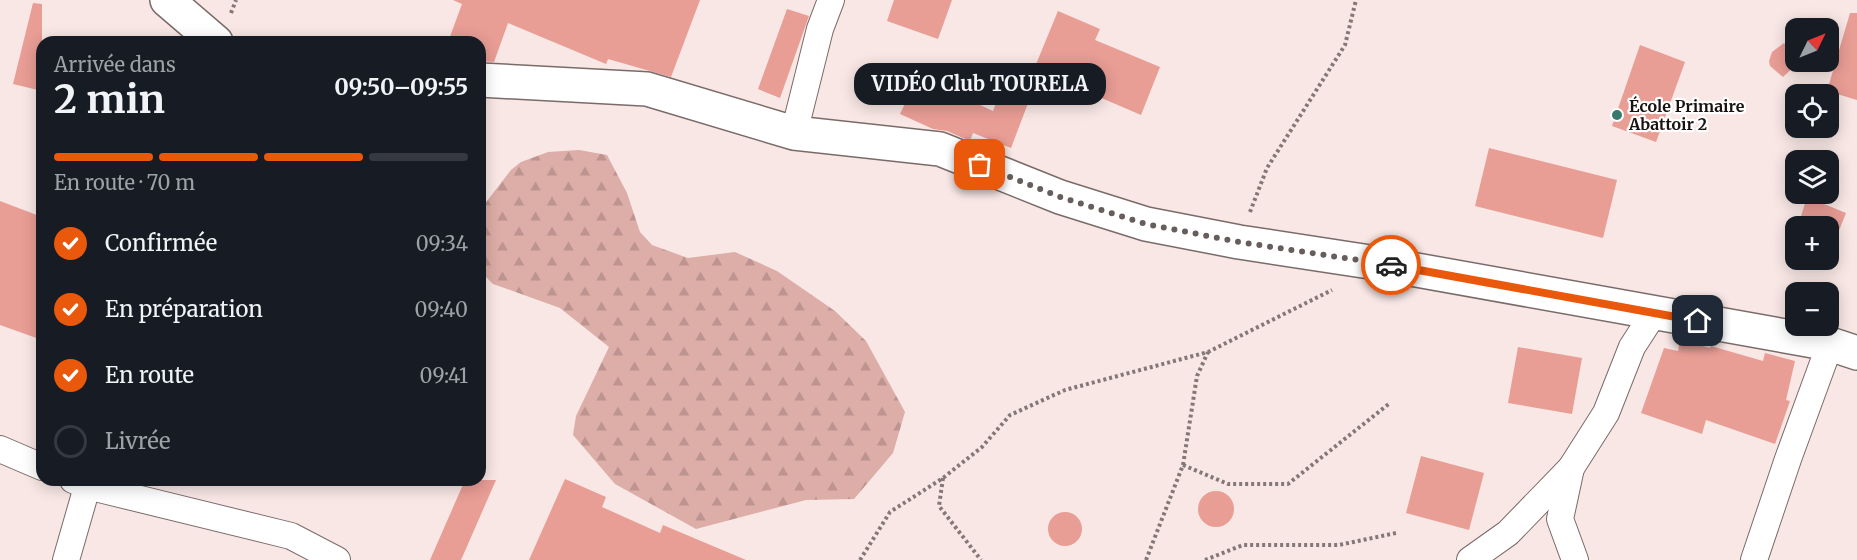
<!DOCTYPE html>
<html lang="fr">
<head>
<meta charset="utf-8">
<style>
	:root { --surface:#171b24; --page:#20242c; --text:#f1f3f6; --muted:#9ea1a6; --line:#363941; --accent:#ea580c }
	body { margin:0; font-family:Merriweather,serif; background:var(--page); color:var(--text); height:100vh; display:flex; flex-direction:column; font-size:22px; white-space:nowrap }
	* { box-sizing:border-box; margin:0 }
	p { font-size:20px; color:var(--muted) }
	.icon { flex:none; width:33px; height:33px; fill:none; stroke:currentColor; stroke-width:2; stroke-linecap:round; stroke-linejoin:round }
	.map { position:relative; flex:1; overflow:hidden }
	.side { position:absolute; left:36px; top:36px; width:450px; height:450px; display:flex; flex-direction:column; background:var(--surface); border-radius:18px; box-shadow:0 3px 15px #0003 }
	.side>* { flex:none }
	.needle { width:39px; rotate:47deg }
	.controls { position:absolute; left:1785px; top:18px; display:grid; gap:12px }
	.controls a { display:grid; place-items:center; width:54px; height:54px; border-radius:12px; background:var(--surface); box-shadow:0 3px 15px #0003; font-size:30px }
	.pin { position:absolute; display:grid; place-items:center; width:51px; height:51px; color:#fff; margin:-26px; border-radius:12px; box-shadow:0 3px 9px #0006 }
	.courier { position:absolute; display:grid; place-items:center; width:60px; height:60px; margin:-30px; border:4px solid #ea580c; border-radius:50%; background:#fff; color:#222; box-shadow:0 2px 8px #0007 }
	.bubble { position:absolute; height:42px; border-radius:18px; background:var(--surface); box-shadow:0 3px 15px #0003; font-size:20px; font-weight:700; line-height:42px; text-align:center }
	.summary em { font-style:normal; font-weight:700 }
	.summary div { display:flex; flex-direction:column-reverse }
	.summary { display:flex; align-items:center; justify-content:space-between; height:102px; padding:0 18px }
	h1 { font-size:39px; font-weight:700; line-height:45px }
	.bar { display:grid; grid-template-columns:repeat(4,1fr); gap:9px 6px; align-content:center; height:72px; padding:0 18px }
	.bar i { height:8px; border-radius:4px; background:var(--line) }
	.bar .active { background:var(--accent) }
	.bar p { grid-column:span 4 }
	ol { padding:0 18px; list-style:none }
	li { display:flex; align-items:center; gap:18px; height:66px }
	li p { margin-inline-start:auto }
	li .icon { padding:6px; border-radius:50%; background:var(--accent); color:#fff; stroke-width:4 }
	li:last-child { color:var(--muted) }
	li i { width:33px; height:33px; border:3px solid var(--line); border-radius:50% }
	.map>svg:first-child { display:block }
	.forest { fill:url(#forest-firs) }
	.building { fill:#e89d95 }
	.lines { fill:none; stroke-linecap:round; stroke-linejoin:round }
	.minor-casing { stroke:#7a6b69; stroke-width:28 }
	.secondary-casing { stroke:#7a6b69; stroke-width:36 }
	.path { stroke:#837876; stroke-width:4; stroke-dasharray:3 3; stroke-linecap:butt }
	.minor { stroke:#fff; stroke-width:26 }
	.secondary { stroke:#fff; stroke-width:33 }
	.done { stroke:#665d5c; stroke-width:6; stroke-dasharray:0 10.8 }
	.route { stroke:#ea580c; stroke-width:8 }
	.poi-dot { fill:#37796a; stroke:#fff; stroke-width:2 }
	.labels { text-anchor:middle; stroke-width:4.5; stroke-linejoin:round; paint-order:stroke }
	.poi-label { font-size:16px; font-weight:bold; fill:#181212; stroke:#fff; text-anchor:start }
</style>
</head>
<body>
<div class="map">
<svg width="1857" height="560" viewBox="0 0 1857 560">
	<defs>
		<pattern id="forest-firs" width="22" height="20" patternUnits="userSpaceOnUse" patternTransform="scale(1.5)"><rect width="22" height="20" fill="#ddada7"/><path d="M5 1l3.5 6h-7zM16 11l3.5 6h-7z" fill="#bd948f"/></pattern>
	</defs>
	<rect width="100%" height="100%" fill="#f8e7e4"/>
	<polygon class="forest" points="579,150 607,155 627,193 640,232 652,245 688,258 735,252 777,271 835,311 866,341 905,412 893,453 854,499 806,500 696,529 615,484 573,435 576,416 609,347 560,308 493,284 480,271 480,210 511,170 521,162 548,152"/>
	<g class="building">
		<polygon points="453,0 700,0 671,77 608,59 606,64 508,23 494,62 480,61 480,42 448,42 462,4"/>
		<polygon points="894,0 952,0 938,39 887,21"/>
		<polygon points="33,3 42,4 42,91 13,84"/>
		<polygon points="787,9 809,16 780,98 758,89"/>
		<polygon points="1058,11 1100,29 1095,40 1160,67 1141,115 1034,69"/>
		<polygon points="1850,13 1857,13 1857,100 1827,91"/>
		<polygon points="1784,43 1796,58 1796,62 1799,62 1783,77 1770,66 1769,61 1772,52"/>
		<polygon points="1640,45 1685,62 1656,142 1612,126"/>
		<polygon points="918,76 993,111 1002,87 1030,98 1011,148 973,133 970,141 947,131 933,129 900,114"/>
		<polygon points="1489,148 1617,180 1603,238 1475,206"/>
		<polygon points="1807,197 1846,213 1828,258 1828,226 1798,226"/>
		<polygon points="0,201 42,217 42,340 0,325"/>
		<polygon points="1680,340 1710,348 1711,346 1763,361 1765,353 1795,361 1786,400 1790,401 1775,444 1706,420 1702,434 1641,413 1664,348 1678,351"/>
		<polygon points="1518,347 1582,358 1572,414 1508,403"/>
		<polygon points="1421,456 1484,473 1469,530 1406,513"/>
		<polygon points="565,479 606,497 602,507 660,533 663,525 746,560 529,560"/>
		<polygon points="465,480 496,480 461,560 430,560"/>
		<circle cx="1216" cy="509" r="18"/>
		<circle cx="1065" cy="529" r="17"/>
	</g>
	<g class="lines">
		<defs>
			<g id="minor">
				<polyline points="794,133 820,29 831,0"/>
				<polyline points="0,449 42,467"/>
				<polyline points="1571,468 1560,519 1575,560"/>
				<polyline points="73,480 87,486 291,536 337,560"/>
				<polyline points="66,560 89,480"/>
				<polyline points="1470,560 1508,533 1571,468 1606,413 1632,347 1654,313"/>
				<polyline points="1754,560 1788,459 1830,344"/>
			</g>
			<g id="secondary">
				<polyline points="167,0 216,42"/>
				<polyline points="480,80 647,89 794,133 940,149 1060,197 1146,224 1239,242 1383,264 1830,344 1857,353"/>
			</g>
		</defs>
		<use href="#minor" class="minor-casing"/>
		<use href="#secondary" class="secondary-casing"/>
		<g class="path">
			<polyline points="231,13 236,0"/>
			<polyline points="1250,212 1267,168 1345,45 1356,0"/>
			<polyline points="1183,465 1228,484 1288,484 1390,403"/>
			<polyline points="943,478 939,506 981,560"/>
			<polyline points="860,560 890,512 943,478 982,447 1010,415 1065,390 1208,352 1332,290"/>
			<polyline points="1146,560 1183,465 1197,376 1208,352"/>
			<polyline points="1205,560 1243,545 1339,545 1396,533"/>
		</g>
		<use href="#minor" class="minor"/>
		<use href="#secondary" class="secondary"/>
	</g>
	<g class="lines">
		<polyline class="done" points="980,165 1060,197 1146,224 1239,242 1391,265"/>
		<polyline class="route" points="1391,265 1698,321"/>
	</g>
	<circle class="poi-dot" cx="1617" cy="115" r="6"/>
	<g class="labels">
		<g class="poi-label">
			<text x="1629" y="112">École Primaire<tspan x="1629" dy="18">Abattoir 2</tspan></text>
		</g>
	</g>
</svg>
<div class="controls">
<a><svg class="needle" viewBox="-14 -14 28 28"><path d="M0-13l5 13h-10z" fill="#e53935"/><path d="M0 13l5-13h-10z" fill="#9ea1a6"/></svg></a>
<a><svg class="icon" aria-label="locate" viewBox="0 0 24 24"><circle cx="12" cy="12" r="6"/><path d="M12 2v4M12 18v4M2 12h4M18 12h4"/></svg></a>
<a><svg class="icon" aria-label="layers" viewBox="0 0 24 24"><path d="M12 4l9 5-9 5-9-5zM3 14l9 5 9-5"/></svg></a>
<a>+</a>
<a>−</a>
</div>
<div class="pin" style="left:980px;top:165px;background:#ea580c"><svg class="icon" aria-label="bag" viewBox="0 0 24 24"><path d="M5 8h14l-1 12H6zM9 8a3 3 0 0 1 6 0"/></svg></div>
<div class="pin" style="left:1698px;top:321px;background:#1f2937"><svg class="icon" aria-label="home" viewBox="0 0 24 24"><path d="M3 11l9-7 9 7M6 9v11h12V9"/></svg></div>
<div class="courier" style="left:1391px;top:265px"><svg class="icon" aria-label="car" viewBox="0 0 24 24"><path d="M5 17H2v-5l4-1 3-4h7l3 4 3 1v5h-3M9 17h6M6 11h13"/><circle cx="7" cy="17" r="2"/><circle cx="17" cy="17" r="2"/></svg></div>
<div class="bubble" style="left:854px;top:63px;width:252px">VIDÉO Club TOURELA</div>
<section class="side">
<div class="summary"><div><h1>2 min</h1><p>Arrivée dans</p></div><em>09:50–09:55</em></div>
<div class="bar"><i class="active"></i><i class="active"></i><i class="active"></i><i></i><p>En route · 70 m</p></div>
<ol>
<li><svg class="icon" aria-label="check" viewBox="0 0 24 24"><path d="M5 12l5 5 9-10"/></svg>Confirmée<p>09:34</p></li>
<li><svg class="icon" aria-label="check" viewBox="0 0 24 24"><path d="M5 12l5 5 9-10"/></svg>En préparation<p>09:40</p></li>
<li><svg class="icon" aria-label="check" viewBox="0 0 24 24"><path d="M5 12l5 5 9-10"/></svg>En route<p>09:41</p></li>
<li><i></i>Livrée</li>
</ol>
</section>
</div>
</body>
</html>
